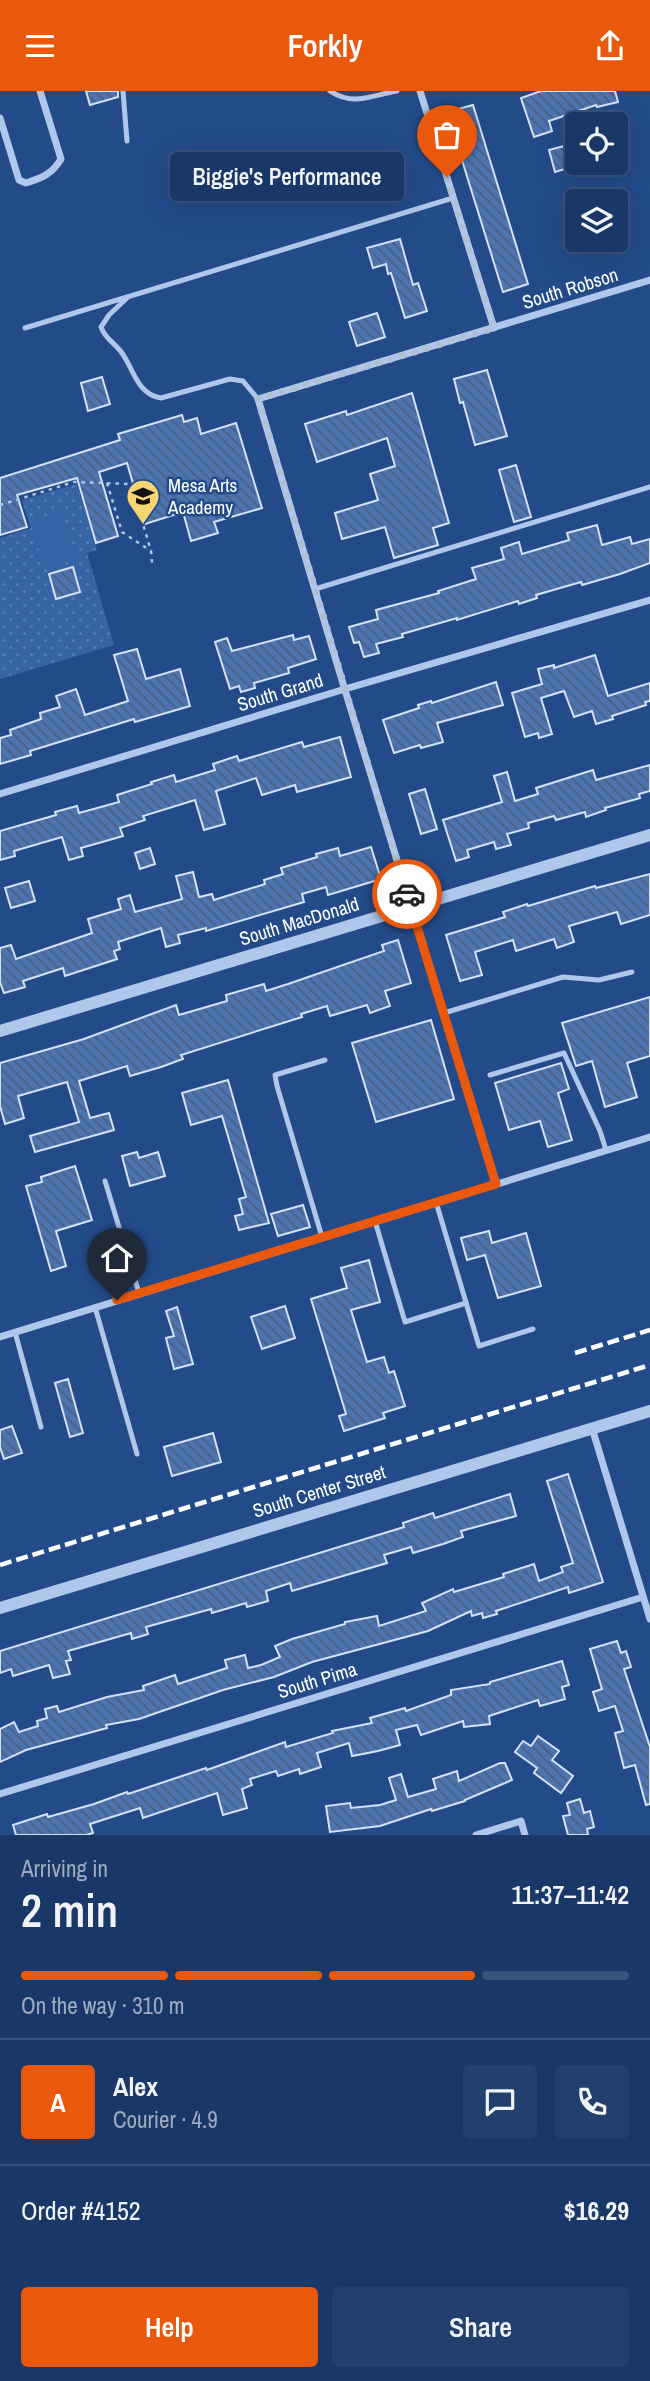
<!DOCTYPE html>
<html lang="en">
<head>
<meta charset="utf-8">
<style>
	:root { --surface:#1a3867; --page:#233f6d; --text:#f1f3f6; --muted:#9facc0; --line:#38527b; --accent:#ea580c }
	body { margin:0; font-family:"Archivo Narrow",sans-serif; background:var(--page); color:var(--text); height:100vh; display:flex; flex-direction:column; font-size:26px; white-space:nowrap }
	* { box-sizing:border-box; margin:0 }
	p { font-size:23px; color:var(--muted) }
	.icon { flex:none; width:38px; height:38px; fill:none; stroke:currentColor; stroke-width:2; stroke-linecap:round; stroke-linejoin:round }
	.map { position:relative; height:1744px; overflow:hidden }
	.details { display:flex; flex-direction:column; background:var(--surface); flex:1 }
	.details>* { flex:none }
	.tools { position:absolute; left:565px; top:21px; display:grid; gap:14px }
	.tools a { display:grid; place-items:center; width:63px; height:63px; border-radius:7px; background:var(--surface); box-shadow:0 7px 28px #0002,0 0 0 2px var(--line); font-size:35px }
	.pin { position:absolute; display:grid; place-items:center; width:60px; height:60px; color:#fff; margin:-72px -30px; border-radius:50% 50% 50% 0; rotate:-45deg; box-shadow:0 0 7px #0007 }
	.pin .icon { rotate:45deg }
	.courier { position:absolute; display:grid; place-items:center; width:70px; height:70px; margin:-35px; border:5px solid #ea580c; border-radius:50%; background:#fff; color:#222; box-shadow:0 2px 9px #0007 }
	.bubble { position:absolute; height:49px; border-radius:7px; background:var(--surface); box-shadow:0 7px 28px #0002,0 0 0 2px var(--line); font-size:23px; font-weight:600; line-height:49px; text-align:center }
	.head em { font-style:normal; font-weight:600 }
	.head div { display:flex; flex-direction:column-reverse }
	.head { display:flex; align-items:center; justify-content:space-between; height:119px; padding:0 21px }
	h1 { font-size:46px; font-weight:600; line-height:52px }
	.bar { display:grid; grid-template-columns:repeat(4,1fr); gap:10px 7px; align-content:center; height:84px; padding:0 21px }
	.bar i { height:9px; border-radius:5px; background:var(--line) }
	.bar .active { background:var(--accent) }
	.bar p { grid-column:span 4 }
	.line { display:flex; align-items:center; gap:18px; padding:0 21px; border-top:2px solid var(--line) }
	.line div { flex:1 }
	.round { display:grid; place-items:center; flex:none; width:74px; height:74px; border-radius:7px; background:var(--page) }
	.primary-button { display:flex; gap:14px; margin-top:auto; padding:14px 21px }
	.primary-button a { flex:1; height:80px; border-radius:7px; background:var(--accent); color:#fff; font-size:28px; font-weight:600; line-height:80px; text-align:center }
	.primary-button a+a { background:var(--page); color:var(--text) }
	header { display:flex; justify-content:space-between; align-items:center; height:91px; padding:0 21px; background:var(--accent); color:#fff; font-size:32px; font-weight:600 }
	.map>svg:first-child { display:block }
	.green { fill:url(#green-dots) }
	.pitch { fill:#3764a6 }
	.building { fill:url(#building-back-hatch); stroke:#d4e2f8; stroke-width:2 }
	.lines { fill:none; stroke-linecap:round; stroke-linejoin:round }
	.path { stroke:#afc7ea; stroke-width:2.5; stroke-dasharray:3.5 5; stroke-linecap:butt }
	.service { stroke:#afc7ea; stroke-width:5 }
	.minor { stroke:#afc7ea; stroke-width:7 }
	.tertiary { stroke:#afc7ea; stroke-width:12 }
	.rail { stroke:#fff; stroke-width:4.5; stroke-dasharray:12 5; stroke-linecap:butt }
	.done { stroke:#b2c0d6; stroke-width:7; stroke-dasharray:0 12.6 }
	.route { stroke:#ea580c; stroke-width:9 }
	.labels { text-anchor:middle; stroke-width:5; stroke-linejoin:round; paint-order:stroke }
	.street-label { font-size:19px; fill:#fff; stroke:#234b89 }
	.poi-label { font-size:19px; fill:#fff; stroke:#234b89; text-anchor:start }
</style>
</head>
<body>
<header><svg class="icon" aria-label="menu" viewBox="0 0 24 24"><path d="M4 6h16M4 12h16M4 18h16"/></svg>Forkly<svg class="icon" aria-label="share" viewBox="0 0 24 24"><path d="M12 15V3M7 8l5-5 5 5M5 13v7h14v-7"/></svg></header>
<div class="map">
<svg width="650" height="1744" viewBox="0 0 650 1744">
	<defs>
		<pattern id="green-dots" width="8" height="8" patternUnits="userSpaceOnUse" patternTransform="scale(1.75)"><rect width="8" height="8" fill="#3764a6"/><path d="M2 2h.1M6 6h.1" fill="none" stroke="#557bb3" stroke-width="1.8" stroke-linecap="round"/></pattern>
		<pattern id="building-back-hatch" width="6" height="6" patternUnits="userSpaceOnUse" patternTransform="scale(1.75)"><rect width="6" height="6" fill="#4b74b1"/><path d="M-1 5l2 2M0 0l6 6M5-1l2 2" fill="none" stroke="#4c607e"/></pattern>
	</defs>
	<rect width="100%" height="100%" fill="#234b89"/>
	<polygon class="green" points="77,393 97,459 87,462 114,554 0,588 0,447 31,437 22,409"/>
	<polygon class="pitch" points="61,421 76,468 45,477 30,431"/>
	<g class="building">
		<polygon points="86,0 118,0 118,6 90,14"/>
		<polygon points="541,0 615,0 618,11 597,16 596,14 549,30 552,40 534,46 521,7"/>
		<polygon points="473,14 528,193 503,201 447,21"/>
		<polygon points="568,54 574,75 555,81 549,59"/>
		<polygon points="400,148 413,194 418,192 427,220 405,227 391,182 388,183 386,173 373,177 367,157"/>
		<polygon points="377,222 385,246 357,255 349,231"/>
		<polygon points="487,279 507,345 475,354 463,311 460,312 454,288"/>
		<polygon points="102,286 110,313 88,320 81,292"/>
		<polygon points="412,302 449,432 433,437 438,454 394,467 385,436 342,448 335,422 378,409 370,383 395,375 387,347 317,371 305,333 346,320 347,324"/>
		<polygon points="182,324 184,331 197,327 201,343 236,332 262,417 214,431 218,442 191,450 183,421 145,433 127,372 99,381 118,445 96,452 77,387 17,404 27,436 0,444 0,387 120,349 118,343"/>
		<polygon points="516,374 531,426 514,431 499,379"/>
		<polygon points="597,434 602,454 630,446 632,453 650,448 650,472 620,483 582,494 581,491 536,504 537,507 519,513 518,510 457,529 457,527 402,543 403,546 376,553 379,562 364,566 359,551 354,552 349,536 378,528 376,519 439,502 438,500 476,488 472,477 504,468 501,457 519,451 522,463 569,449 567,442"/>
		<polygon points="73,476 80,501 56,508 49,483"/>
		<polygon points="293,544 294,549 309,545 316,568 288,577 289,582 254,592 255,597 241,601 239,595 230,598 215,551 227,547 232,560"/>
		<polygon points="137,558 146,588 180,578 190,615 135,631 134,628 30,660 31,664 0,673 0,647 11,644 10,639 41,628 40,622 60,616 56,605 76,598 85,624 128,610 114,564"/>
		<polygon points="595,564 608,605 650,592 650,610 645,611 646,614 612,625 613,628 596,633 592,620 574,626 564,600 541,607 552,643 539,647 538,642 525,646 512,602 542,593 538,578 554,574 554,577"/>
		<polygon points="496,591 503,614 437,632 443,651 421,657 420,654 394,662 383,629 419,617 418,614 431,610 432,612"/>
		<polygon points="340,646 351,686 297,701 295,694 262,704 256,687 216,700 225,733 204,739 195,709 143,725 145,729 120,737 123,745 81,757 83,765 69,769 62,746 14,760 15,765 0,769 0,740 56,724 55,721 77,715 79,722 119,711 117,704 152,693 151,691 174,684 176,691 215,679 213,673 237,665 239,670 302,651 304,656"/>
		<polygon points="650,674 650,700 639,703 640,707 605,717 606,719 586,726 585,721 556,729 554,725 528,732 529,737 507,743 511,754 496,758 494,751 467,759 469,766 456,770 443,729 502,711 494,685 507,681 515,710 538,703 536,697 593,679 596,689"/>
		<polygon points="425,698 437,738 421,743 409,703"/>
		<polygon points="371,756 381,788 328,804 326,796 302,803 304,811 206,840 206,837 178,844 180,852 166,856 161,837 118,851 120,858 114,860 117,868 65,885 63,877 23,890 25,896 4,902 0,891 0,857 11,854 16,868 92,842 88,828 121,818 118,808 130,804 135,821 182,808 176,785 193,781 199,806 212,803 214,809 265,793 264,789 283,783 281,777 317,766 316,763 338,757 340,765"/>
		<polygon points="150,757 155,773 140,778 135,762"/>
		<polygon points="650,783 650,824 621,833 617,821 569,835 574,851 557,857 554,848 516,860 513,849 475,861 482,884 460,890 446,844 505,826 503,821 527,813 528,815 595,795 596,797"/>
		<polygon points="29,790 35,810 11,817 5,797"/>
		<polygon points="398,849 411,892 385,900 390,915 370,922 367,914 330,925 327,915 301,923 302,926 181,964 183,968 161,976 130,985 127,975 79,990 90,1027 109,1022 114,1039 35,1061 30,1045 79,1031 67,991 18,1005 24,1027 5,1033 0,1015 0,972 84,948 176,914 179,924 227,910 226,904 264,893 266,900 288,893 384,860 382,854"/>
		<polygon points="650,906 650,965 627,972 637,1006 605,1016 592,970 576,975 562,932"/>
		<polygon points="431,929 454,1008 376,1031 352,952"/>
		<polygon points="561,972 569,998 558,1002 572,1049 548,1056 540,1030 509,1039 495,992"/>
		<polygon points="228,989 269,1132 239,1139 235,1125 243,1123 239,1108 246,1106 222,1025 191,1034 182,1002"/>
		<polygon points="137,1061 139,1067 158,1061 165,1085 130,1095 122,1065"/>
		<polygon points="75,1075 92,1129 56,1140 66,1175 51,1180 26,1095 42,1091 41,1086"/>
		<polygon points="303,1114 310,1136 278,1145 271,1123"/>
		<polygon points="489,1140 492,1152 526,1142 541,1195 498,1207 485,1164 467,1169 461,1147"/>
		<polygon points="369,1169 380,1211 351,1219 367,1271 384,1266 389,1282 394,1280 405,1315 383,1322 385,1327 344,1340 339,1325 346,1323 311,1208 347,1197 341,1177"/>
		<polygon points="285,1215 295,1247 262,1258 251,1226"/>
		<polygon points="177,1216 193,1273 174,1278 166,1247 174,1245 166,1220"/>
		<polygon points="68,1288 83,1342 70,1346 55,1292"/>
		<polygon points="12,1335 22,1362 4,1368 0,1356 0,1339"/>
		<polygon points="213,1342 221,1371 172,1385 164,1356"/>
		<polygon points="568,1383 603,1491 569,1502 568,1496 496,1520 497,1523 483,1527 482,1522 472,1525 471,1520 428,1540 312,1571 274,1586 223,1599 139,1628 106,1634 107,1637 26,1659 0,1671 0,1638 14,1631 19,1641 38,1635 37,1630 47,1627 45,1618 57,1615 59,1621 107,1606 144,1599 143,1595 175,1584 178,1593 227,1577 225,1569 245,1564 248,1577 261,1574 280,1566 275,1555 292,1548 345,1533 345,1531 377,1525 379,1535 426,1520 422,1512 453,1498 454,1501 504,1486 503,1483 534,1473 539,1490 563,1481 561,1476 573,1472 547,1390"/>
		<polygon points="510,1403 516,1425 461,1440 463,1446 443,1453 413,1462 411,1456 384,1464 387,1472 292,1500 290,1492 266,1500 268,1510 247,1516 246,1512 212,1522 211,1518 146,1536 148,1543 132,1548 131,1542 68,1560 71,1569 66,1570 70,1583 53,1587 49,1574 13,1585 11,1578 0,1582 0,1560 404,1436 403,1432 433,1422 435,1427"/>
		<polygon points="617,1550 621,1562 626,1560 631,1576 624,1578 650,1656 650,1713 646,1714 635,1674 624,1677 615,1642 623,1640 615,1615 599,1620 593,1601 602,1598 590,1558"/>
		<polygon points="562,1570 569,1594 562,1596 565,1608 540,1615 538,1609 489,1625 490,1633 464,1636 463,1630 421,1644 417,1634 396,1639 400,1654 378,1660 352,1665 349,1652 317,1662 321,1676 300,1683 299,1678 278,1685 276,1680 250,1688 252,1694 242,1698 247,1717 223,1724 217,1702 143,1727 140,1717 90,1733 93,1742 86,1744 16,1744 13,1734 47,1723 48,1726 94,1713 127,1701 128,1703 206,1677 207,1679 285,1651 286,1656 333,1642 332,1640 372,1632 370,1627 405,1617 406,1620 451,1604 451,1599 490,1593 490,1591"/>
		<polygon points="538,1645 559,1660 552,1669 573,1685 561,1702 534,1682 537,1677 515,1661 523,1650 531,1655"/>
		<polygon points="500,1672 505,1672 512,1689 465,1709 465,1710 432,1720 431,1718 380,1735 330,1741 326,1715 350,1712 351,1717 380,1714 396,1709 389,1687 401,1683 408,1706 436,1698 433,1688 457,1680 459,1690"/>
		<polygon points="580,1708 584,1722 590,1720 594,1736 587,1738 588,1744 568,1744 563,1725 570,1724 567,1712"/>
	</g>
	<g class="lines">
		<g class="path">
			<polyline points="107,392 122,441 151,460"/>
			<polyline points="0,414 74,391 131,393 151,460 152,472"/>
		</g>
		<g class="service">
			<polyline points="123,0 127,50"/>
			<path d="M 330,0 C 354,16 372,4 397,0"/>
			<path d="M 127,207 L 109,224 L 101,236 C 105,248 115,252 122,262 C 134,279 137,303 161,307 L 230,288 L 243,290 L 258,308"/>
			<polyline points="25,237 453,107"/>
			<polyline points="315,498 650,396"/>
			<polyline points="444,922 563,886 599,889 632,881"/>
			<polyline points="490,984 564,962 600,1040 606,1059"/>
			<polyline points="105,1090 139,1202"/>
			<polyline points="436,1111 479,1255 533,1238"/>
			<polyline points="375,1130 405,1231 466,1212"/>
			<polyline points="322,1146 277,995 275,984 325,969"/>
			<polyline points="95,1216 137,1363"/>
			<polyline points="15,1241 41,1336"/>
		</g>
		<g class="minor">
			<polyline points="420,0 494,237"/>
			<path d="M 0,27 L 19,89 L 26,92 C 42,87 52,83 61,68 L 40,0"/>
			<polyline points="0,703 345,598 650,509"/>
			<polyline points="496,1093 341,586 258,308 650,189"/>
			<polyline points="0,1246 650,1046"/>
			<polyline points="592,1337 650,1528"/>
			<polyline points="0,1703 643,1506"/>
			<polyline points="476,1744 521,1730 525,1744"/>
		</g>
		<g class="tertiary">
			<polyline points="0,940 650,744"/>
			<polyline points="0,1517 650,1320"/>
		</g>
		<g class="rail">
			<polyline points="575,1262 650,1239"/>
			<polyline points="0,1474 650,1274"/>
		</g>
	</g>
	<g class="lines">
		<polyline class="done" points="407,803 258,308 494,237 447,86"/>
		<polyline class="route" points="117,1209 496,1093 407,803"/>
	</g>
	<defs>
		<symbol id="school-pin" viewBox="-11 -11 22 30"><path d="M0 17L-7.5 6A9.5 9.5 0 1 1 7.5 6Z" fill="#f5d572" stroke="#234b89"/><path d="M0-5L7-2L0 1L-7-2ZM-4 1L0 2.5L4 1V4Q0 6-4 4Z" fill="#111"/></symbol>
	</defs>
	<g fill-rule="evenodd">
		<use href="#school-pin" x="124" y="386" width="38" height="52"/>
	</g>
	<g class="labels">
		<g class="street-label">
			<text transform="translate(570 197) rotate(-17)" y="7">South Robson</text>
			<text transform="translate(280 601) rotate(-17)" y="7">South Grand</text>
			<text transform="translate(299 830) rotate(-17)" y="7">South MacDonald</text>
			<text transform="translate(319 1400) rotate(-17)" y="7">South Center Street</text>
			<text transform="translate(317 1589) rotate(-17)" y="7">South Pima</text>
		</g>
		<g class="poi-label">
			<text x="168" y="401">Mesa Arts<tspan x="168" dy="22">Academy</tspan></text>
		</g>
	</g>
</svg>
<div class="tools">
<a><svg class="icon" aria-label="locate" viewBox="0 0 24 24"><circle cx="12" cy="12" r="6"/><path d="M12 2v4M12 18v4M2 12h4M18 12h4"/></svg></a>
<a><svg class="icon" aria-label="layers" viewBox="0 0 24 24"><path d="M12 4l9 5-9 5-9-5zM3 14l9 5 9-5"/></svg></a>
</div>
<div class="pin" style="left:447px;top:86px;background:#ea580c"><svg class="icon" aria-label="bag" viewBox="0 0 24 24"><path d="M5 8h14l-1 12H6zM9 8a3 3 0 0 1 6 0"/></svg></div>
<div class="pin" style="left:117px;top:1209px;background:#1f2937"><svg class="icon" aria-label="home" viewBox="0 0 24 24"><path d="M3 11l9-7 9 7M6 9v11h12V9"/></svg></div>
<div class="courier" style="left:407px;top:803px"><svg class="icon" aria-label="car" viewBox="0 0 24 24"><path d="M5 17H2v-5l4-1 3-4h7l3 4 3 1v5h-3M9 17h6M6 11h13"/><circle cx="7" cy="17" r="2"/><circle cx="17" cy="17" r="2"/></svg></div>
<div class="bubble" style="left:170px;top:61px;width:234px">Biggie's Performance</div>
</div>
<section class="details">
<div class="head"><div><h1>2 min</h1><p>Arriving in</p></div><em>11:37–11:42</em></div>
<div class="bar"><i class="active"></i><i class="active"></i><i class="active"></i><i></i><p>On the way · 310 m</p></div>
<div class="line" style="height:126px"><b class="round" style="background:var(--accent);color:#fff">A</b><div><b>Alex</b><p>Courier · 4.9</p></div><a class="round"><svg class="icon" aria-label="chat" viewBox="0 0 24 24"><path d="M4 5h16v11H9l-5 4z"/></svg></a><a class="round"><svg class="icon" aria-label="phone" viewBox="0 0 24 24"><path d="M5 4h4l2 5-3 2q2 4 5 5l2-3 5 2v4C11 20 4 13 5 4z"/></svg></a></div>
<div class="line" style="height:91px"><div>Order #4152</div><b>$16.29</b></div>
<div class="primary-button"><a>Help</a><a>Share</a></div>
</section>
</body>
</html>
